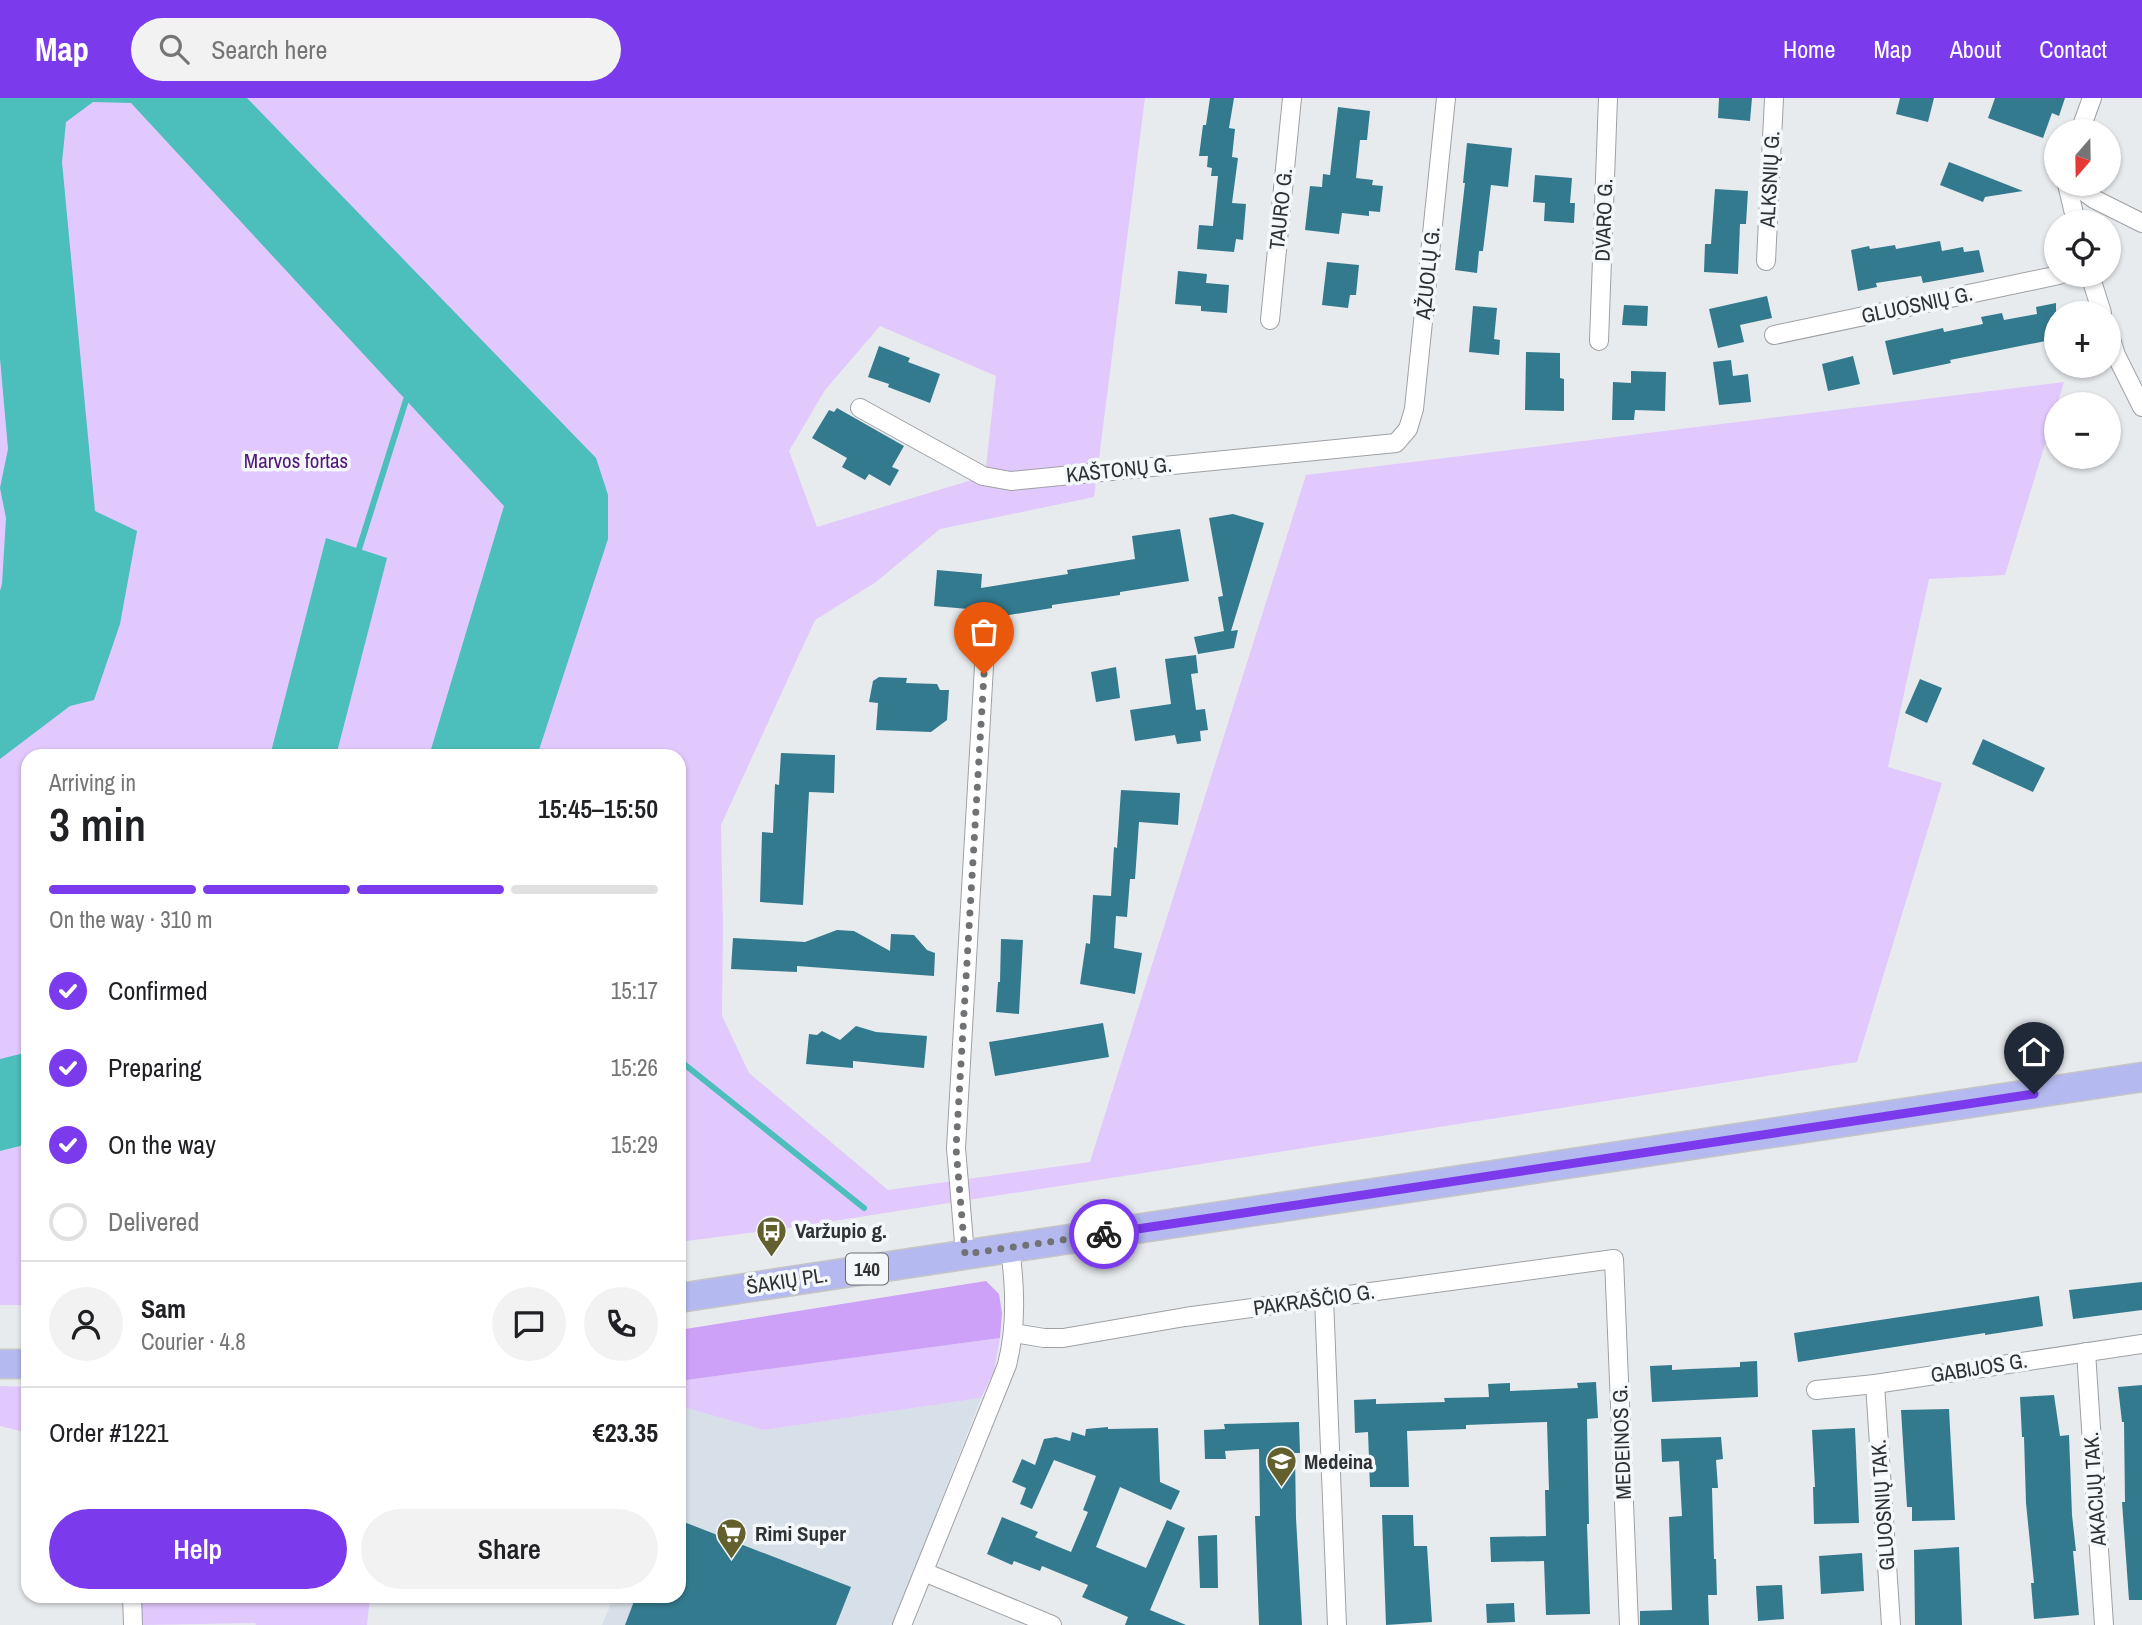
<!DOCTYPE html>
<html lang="en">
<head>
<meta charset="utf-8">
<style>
	:root { --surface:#fff; --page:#f2f2f2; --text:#202124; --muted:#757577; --line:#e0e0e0; --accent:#7c3aed }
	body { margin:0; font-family:"Archivo Narrow",sans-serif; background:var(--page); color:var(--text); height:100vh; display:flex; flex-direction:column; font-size:26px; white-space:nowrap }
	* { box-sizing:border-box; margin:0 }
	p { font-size:23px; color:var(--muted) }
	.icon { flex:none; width:38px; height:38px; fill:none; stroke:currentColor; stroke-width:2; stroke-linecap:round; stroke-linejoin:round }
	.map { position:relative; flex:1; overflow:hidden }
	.panel { position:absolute; left:21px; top:651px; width:665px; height:854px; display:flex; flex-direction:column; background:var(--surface); border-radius:21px; box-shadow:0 2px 5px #0004 }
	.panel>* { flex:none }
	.needle { width:46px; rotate:200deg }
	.buttons { position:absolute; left:2044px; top:21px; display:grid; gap:14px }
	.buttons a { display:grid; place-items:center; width:77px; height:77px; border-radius:50%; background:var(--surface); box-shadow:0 2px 5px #0004; font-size:35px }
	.pin { position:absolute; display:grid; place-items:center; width:60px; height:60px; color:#fff; margin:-72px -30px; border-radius:50% 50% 50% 0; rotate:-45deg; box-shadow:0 0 7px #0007 }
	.pin .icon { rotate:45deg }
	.courier { position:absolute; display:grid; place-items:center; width:70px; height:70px; margin:-35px; border:5px solid #7c3aed; border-radius:50%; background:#fff; color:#222; box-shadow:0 2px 9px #0007 }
	.summary em { font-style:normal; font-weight:600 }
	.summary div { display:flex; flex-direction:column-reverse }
	.summary { display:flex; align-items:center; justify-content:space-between; height:119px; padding:0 28px }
	h1 { font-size:46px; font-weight:600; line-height:52px }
	.bar { display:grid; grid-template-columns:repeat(4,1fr); gap:10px 7px; align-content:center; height:84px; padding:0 28px }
	.bar i { height:9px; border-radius:5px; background:var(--line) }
	.bar .on { background:var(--accent) }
	.bar p { grid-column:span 4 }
	.line { display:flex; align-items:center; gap:18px; padding:0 28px; border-top:2px solid var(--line) }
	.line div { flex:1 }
	.round { display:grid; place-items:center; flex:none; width:74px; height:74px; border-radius:37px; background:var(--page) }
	ol { padding:0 28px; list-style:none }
	li { display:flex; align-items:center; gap:21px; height:77px }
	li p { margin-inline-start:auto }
	li .icon { padding:7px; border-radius:50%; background:var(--accent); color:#fff; stroke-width:4 }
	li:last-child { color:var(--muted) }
	li i { width:38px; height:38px; border:4px solid var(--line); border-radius:50% }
	.primary-button { display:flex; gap:14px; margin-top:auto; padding:14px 28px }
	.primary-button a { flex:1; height:80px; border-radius:42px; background:var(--accent); color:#fff; font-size:28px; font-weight:600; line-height:80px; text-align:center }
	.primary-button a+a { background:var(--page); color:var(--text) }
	header { display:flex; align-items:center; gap:42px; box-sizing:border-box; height:98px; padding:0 35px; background:var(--accent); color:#fff }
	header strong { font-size:33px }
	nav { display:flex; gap:38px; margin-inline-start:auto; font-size:24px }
	.search { width:490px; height:63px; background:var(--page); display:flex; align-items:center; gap:18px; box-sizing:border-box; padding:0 24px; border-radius:38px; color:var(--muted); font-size:26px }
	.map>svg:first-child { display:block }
	.built { fill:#d7dfe8 }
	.green { fill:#e1c8fd; fill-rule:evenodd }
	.forest { fill:#cca1f7 }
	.water { fill:#4cbebb }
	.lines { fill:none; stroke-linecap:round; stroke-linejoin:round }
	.stream { stroke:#4cbebb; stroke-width:6 }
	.building { fill:#337a8f }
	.minor-casing { stroke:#9ea1a4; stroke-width:20 }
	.primary-casing { stroke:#c5c5c6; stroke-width:31 }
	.minor { stroke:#fff; stroke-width:18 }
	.primary { stroke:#b4b9ef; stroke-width:28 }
	.done { stroke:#707274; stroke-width:7; stroke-dasharray:0 12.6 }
	.route { stroke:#7c3aed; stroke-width:9 }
	.labels { text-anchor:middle; stroke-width:7; stroke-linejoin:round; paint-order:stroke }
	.shield { fill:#f5f8fb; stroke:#6a6d6e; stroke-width:2 }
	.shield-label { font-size:19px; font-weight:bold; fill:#2f3132 }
	.street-label { font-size:21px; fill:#2f3132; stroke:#f5f8fb }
	.park-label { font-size:21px; fill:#52177b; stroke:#f5f8fb }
	.poi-label { font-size:21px; font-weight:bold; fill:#2f3132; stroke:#f5f8fb; text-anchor:start }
</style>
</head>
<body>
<header>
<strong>Map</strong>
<div class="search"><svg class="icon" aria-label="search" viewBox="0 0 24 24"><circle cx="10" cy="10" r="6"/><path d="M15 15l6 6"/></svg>Search here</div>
<nav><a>Home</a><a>Map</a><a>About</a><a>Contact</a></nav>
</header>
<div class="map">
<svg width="2142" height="1527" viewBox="0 0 2142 1527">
	<rect width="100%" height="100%" fill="#e8ebee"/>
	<polygon class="built" points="981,1300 893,1527 602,1527 614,1498 679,1498 679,1319 683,1309 764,1332"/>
	<g class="green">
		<path d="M 0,0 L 1145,0 L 1094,399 L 940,431 L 876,484 L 815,522 L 721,727 L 723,827 L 722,918 L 749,975 L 888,1092 L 1090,1064 L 1306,377 L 2064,284 L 2005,477 L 1929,481 L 1888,669 L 1942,685 L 1857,964 L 795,1129 L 679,1144 L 679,658 L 28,658 L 28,1207 L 0,1207 ZM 880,228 L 996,278 L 985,378 L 817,429 L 789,353 L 825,292 Z"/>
		<polygon points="1000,1240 994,1273 981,1300 764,1332 683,1309 679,1319 679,1283"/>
		<polygon points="0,1288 28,1289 28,1335 0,1328"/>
		<polygon points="140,1498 370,1498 367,1527 256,1527 255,1525 141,1527"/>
	</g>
	<polygon class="forest" points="986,1183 999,1196 1002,1215 1000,1240 679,1283 679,1232"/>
	<g class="water">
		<polygon points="0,0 247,0 596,360 608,397 608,441 537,658 429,658 504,408 131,5 93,4 66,24 62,64 95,413 137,433 120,526 94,602 70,608 0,661 0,493 2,486 6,420 0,390 8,351 0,260"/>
		<polygon points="326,440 387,460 336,658 270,658"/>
		<polygon points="28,954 28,1046 0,1053 0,961"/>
	</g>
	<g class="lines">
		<g class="stream">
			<polyline points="359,451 406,302"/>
			<polyline points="679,962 864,1110"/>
		</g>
	</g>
	<g class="building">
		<polygon points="1210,0 1234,0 1229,30 1235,31 1232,59 1238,60 1232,105 1246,106 1243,142 1236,141 1234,154 1197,151 1199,127 1213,128 1218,78 1211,78 1212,70 1207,69 1208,58 1199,58 1203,27 1206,27"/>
		<polygon points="1719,0 1752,0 1750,23 1718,20"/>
		<polygon points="1900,0 1934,0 1928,24 1896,16"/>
		<polygon points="1995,0 2065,0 2059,18 2052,15 2043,40 1988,20"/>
		<polygon points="1338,9 1370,13 1367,42 1360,42 1356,80 1373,82 1372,87 1383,88 1380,114 1369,113 1369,118 1342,115 1339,136 1305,132 1310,88 1322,89 1323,76 1330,77"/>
		<polygon points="1467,45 1512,50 1508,89 1491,87 1483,153 1479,153 1477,175 1455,172 1465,85 1463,85"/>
		<polygon points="1949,64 1962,69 2023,93 1985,99 1983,104 1940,87"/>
		<polygon points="1535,77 1572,80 1570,105 1575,105 1574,125 1544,123 1545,105 1533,104"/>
		<polygon points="1715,91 1748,93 1746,126 1740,126 1738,176 1704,174 1705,146 1711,146"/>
		<polygon points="1940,143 1942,153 1963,149 1964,154 1979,152 1984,174 1923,185 1921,178 1876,185 1877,189 1858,193 1851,152 1869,148 1870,151 1895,147 1896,151"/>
		<polygon points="1327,164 1359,167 1356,197 1350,197 1348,210 1322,207"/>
		<polygon points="1178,173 1207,176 1206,185 1229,187 1227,215 1201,213 1201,208 1175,206"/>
		<polygon points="1767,198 1772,220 1740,227 1744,244 1718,250 1709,211"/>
		<polygon points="2056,205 2056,241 1950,262 1951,265 1893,277 1885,243 1943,230 1944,234 1983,226 1981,219 2002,215 2004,222 2037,216 2036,209"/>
		<polygon points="1624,207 1648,208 1647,228 1622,227"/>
		<polygon points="1473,208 1497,210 1494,241 1500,242 1499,257 1469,254"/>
		<polygon points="879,248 910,260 908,264 940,276 930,305 888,289 889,286 868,279"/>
		<polygon points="1526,254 1560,255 1560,280 1564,281 1564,313 1525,312"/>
		<polygon points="1853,258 1860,286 1828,293 1822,266"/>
		<polygon points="1731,262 1733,278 1748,276 1751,304 1719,307 1713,264"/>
		<polygon points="1631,273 1666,274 1665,313 1635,312 1634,322 1612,322 1613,284 1631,285"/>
		<polygon points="837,310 904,348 892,369 899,372 890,388 869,376 865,382 842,369 847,360 812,340 829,312 834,314"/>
		<polygon points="1233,416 1264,425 1231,533 1238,532 1234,550 1198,556 1194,539 1224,533 1218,499 1223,498 1209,420"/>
		<polygon points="1180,431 1189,483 1120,494 1120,497 1052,507 1052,510 1003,518 1002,514 934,508 937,472 982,476 981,490 1068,476 1067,472 1135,461 1132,438"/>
		<polygon points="1196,557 1198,575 1191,576 1196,612 1205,611 1208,632 1200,633 1201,643 1177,646 1175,637 1135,643 1130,612 1171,606 1165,561"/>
		<polygon points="1116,569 1120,600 1096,604 1091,574"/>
		<polygon points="879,579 907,580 906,585 937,586 940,592 949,592 947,622 931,634 876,632 878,605 869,604 873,583"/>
		<polygon points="1920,581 1942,590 1927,625 1905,615"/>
		<polygon points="1983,641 2045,670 2033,694 1972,666"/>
		<polygon points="781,655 835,657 834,695 809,694 803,807 760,804 762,734 773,735 775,686 779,687"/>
		<polygon points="1121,692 1180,695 1178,727 1139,724 1135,781 1130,781 1127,819 1116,818 1114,850 1142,855 1135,896 1080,886 1086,845 1090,846 1093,797 1111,798 1114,749 1117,750"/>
		<polygon points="837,832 854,833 890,853 891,836 914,837 927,852 935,855 934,878 797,868 797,874 731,871 733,840 805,844"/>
		<polygon points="1001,841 1023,842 1019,916 996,914 998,884 1000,884"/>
		<polygon points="1103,925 1109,959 995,978 989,944"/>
		<polygon points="856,928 876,934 927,938 924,970 853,963 853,970 806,966 809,936 817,937 822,933 840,942"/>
		<polygon points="2142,1184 2142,1212 2073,1221 2069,1192"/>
		<polygon points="2039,1198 2043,1228 1985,1237 1985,1235 1798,1264 1794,1235"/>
		<polygon points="1757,1263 1758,1299 1652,1304 1650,1268 1672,1267 1672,1272 1690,1271 1740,1269 1740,1264"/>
		<polygon points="1596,1284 1598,1320 1587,1321 1589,1426 1587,1426 1590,1516 1546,1517 1544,1463 1491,1464 1490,1439 1546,1438 1545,1392 1549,1392 1547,1324 1466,1327 1466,1331 1407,1333 1409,1389 1370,1389 1368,1334 1355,1335 1354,1302 1376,1301 1376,1306 1445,1304 1444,1300 1489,1299 1488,1286 1510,1285 1510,1293 1578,1290 1577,1285"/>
		<polygon points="2142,1287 2142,1502 2129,1502 2122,1404 2125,1404 2124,1324 2122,1324 2118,1289"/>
		<polygon points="2054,1297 2060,1338 2069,1337 2072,1417 2076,1453 2073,1453 2079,1517 2034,1521 2031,1485 2034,1485 2026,1405 2024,1339 2022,1339 2020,1299"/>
		<polygon points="1949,1311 1955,1422 1912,1423 1912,1409 1907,1409 1901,1312"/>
		<polygon points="1299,1324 1300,1355 1295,1355 1296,1420 1302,1527 1259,1527 1255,1418 1260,1418 1259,1351 1225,1353 1226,1361 1205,1361 1204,1332 1225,1331 1224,1326"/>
		<polygon points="1108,1329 1108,1331 1158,1330 1160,1384 1180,1393 1171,1412 1120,1389 1096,1449 1146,1470 1167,1422 1185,1430 1150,1512 1186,1527 1125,1527 1128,1519 1082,1499 1088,1487 1042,1468 1040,1473 1014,1463 1012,1467 987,1456 1002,1419 1038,1434 1035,1439 1071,1454 1088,1414 1083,1412 1096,1378 1054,1362 1032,1411 1020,1406 1026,1390 1012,1384 1022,1361 1035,1367 1044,1341 1056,1339 1070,1343 1072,1334 1085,1338 1086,1331"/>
		<polygon points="1855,1330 1859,1425 1814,1426 1813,1389 1815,1389 1812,1332"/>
		<polygon points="1721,1339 1723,1361 1716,1362 1718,1390 1712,1390 1714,1461 1716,1461 1717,1497 1708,1497 1709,1527 1640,1527 1640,1513 1672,1512 1669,1419 1682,1418 1679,1363 1662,1364 1661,1341"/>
		<polygon points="1382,1417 1413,1417 1414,1448 1427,1448 1432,1524 1386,1527"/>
		<polygon points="684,1424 851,1489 836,1527 625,1527 636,1498 679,1498 679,1437"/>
		<polygon points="1217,1437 1218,1490 1200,1490 1198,1438"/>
		<polygon points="1959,1449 1962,1527 1915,1527 1914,1452"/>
		<polygon points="1862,1455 1864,1493 1821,1496 1819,1458"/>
		<polygon points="1782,1487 1784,1521 1758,1523 1756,1488"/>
		<polygon points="1514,1505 1515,1524 1487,1525 1486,1506"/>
	</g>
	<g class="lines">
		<defs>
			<g id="minor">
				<polyline points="2080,33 2092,0"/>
				<polyline points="2067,86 2076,124"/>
				<polyline points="2073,86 2094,101 2142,125"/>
				<polyline points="1766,163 1774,0"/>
				<polyline points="2090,177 2102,215"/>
				<polyline points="1270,222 1292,0"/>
				<polyline points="2109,235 2116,257 2142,309"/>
				<polyline points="1774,237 2059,177"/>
				<polyline points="1599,243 1608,0"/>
				<polyline points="860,310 983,378 1011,383 1396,345 1408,331 1414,311 1446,0"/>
				<polyline points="965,1156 956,1050 985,551"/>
				<polyline points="1324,1200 1337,1527"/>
				<polyline points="1014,1235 1044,1240 1063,1240 1185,1219 1614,1161 1629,1527"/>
				<polyline points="2086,1254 2104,1527"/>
				<polyline points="1875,1286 1891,1527"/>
				<polyline points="1816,1292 1875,1286 2142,1246"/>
				<polyline points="924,1474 1052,1527"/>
				<polyline points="132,1498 133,1527"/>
				<path d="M 902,1527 L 1007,1267 C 1017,1227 1015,1189 1010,1149"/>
			</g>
			<g id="primary">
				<polyline points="679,1200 2142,979"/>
				<polyline points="0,1266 28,1266"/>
			</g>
		</defs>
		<use href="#minor" class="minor-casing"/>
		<use href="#primary" class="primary-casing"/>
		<use href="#minor" class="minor"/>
		<use href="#primary" class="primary"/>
	</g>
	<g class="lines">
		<polyline class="done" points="984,576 956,1050 965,1156 1104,1136"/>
		<polyline class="route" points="1104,1136 2034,996"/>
	</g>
	<defs>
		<symbol id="bus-pin" viewBox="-11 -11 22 30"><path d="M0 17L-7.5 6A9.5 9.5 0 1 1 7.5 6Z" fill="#63602d" stroke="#f5f8fb"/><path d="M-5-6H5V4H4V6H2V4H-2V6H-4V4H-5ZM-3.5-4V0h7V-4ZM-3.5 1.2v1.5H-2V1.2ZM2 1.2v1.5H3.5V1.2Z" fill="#fff"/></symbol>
		<symbol id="school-pin" viewBox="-11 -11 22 30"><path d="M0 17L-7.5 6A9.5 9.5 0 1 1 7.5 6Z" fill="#63602d" stroke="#f5f8fb"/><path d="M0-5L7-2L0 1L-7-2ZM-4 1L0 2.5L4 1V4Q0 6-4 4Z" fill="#fff"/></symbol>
		<symbol id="supermarket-pin" viewBox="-11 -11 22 30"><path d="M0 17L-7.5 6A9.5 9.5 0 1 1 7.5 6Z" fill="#63602d" stroke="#f5f8fb"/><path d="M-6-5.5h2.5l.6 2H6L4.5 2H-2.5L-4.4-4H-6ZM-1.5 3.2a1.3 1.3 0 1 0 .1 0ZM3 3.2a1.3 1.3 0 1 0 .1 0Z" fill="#fff"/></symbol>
	</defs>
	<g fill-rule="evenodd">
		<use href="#bus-pin" x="754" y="1116" width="35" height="47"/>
		<use href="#school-pin" x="1264" y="1346" width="35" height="47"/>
		<use href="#supermarket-pin" x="714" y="1418" width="35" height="47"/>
	</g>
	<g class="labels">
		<rect class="shield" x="846" y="1155.5" width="42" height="31" rx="5"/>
		<g class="shield-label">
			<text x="867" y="1178">140</text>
		</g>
		<g class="street-label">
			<text transform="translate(1770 81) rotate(-87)" y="7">ALKSNIŲ G.</text>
			<text transform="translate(1281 111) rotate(-84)" y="7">TAURO G.</text>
			<text transform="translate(1604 122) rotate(-88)" y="7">DVARO G.</text>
			<text transform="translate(1428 175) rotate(-84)" y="7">ĄŽUOLŲ G.</text>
			<text transform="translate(1917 207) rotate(-12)" y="7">GLUOSNIŲ G.</text>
			<text transform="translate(1119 372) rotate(-6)" y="7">KAŠTONŲ G.</text>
			<text transform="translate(787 1183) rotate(-9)" y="7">ŠAKIŲ PL.</text>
			<text transform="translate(1314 1202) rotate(-8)" y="7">PAKRAŠČIO G.</text>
			<text transform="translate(1979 1270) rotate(-9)" y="7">GABIJOS G.</text>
			<text transform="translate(1622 1344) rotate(-92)" y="7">MEDEINOS G.</text>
			<text transform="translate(2095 1391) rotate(-94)" y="7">AKACIJŲ TAK.</text>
			<text transform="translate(1883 1407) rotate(-94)" y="7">GLUOSNIŲ TAK.</text>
		</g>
		<g class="park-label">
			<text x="296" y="370">Marvos fortas</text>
		</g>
		<g class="poi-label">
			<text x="795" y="1140">Varžupio g.</text>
			<text x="1304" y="1371">Medeina</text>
			<text x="755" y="1443">Rimi Super</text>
		</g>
	</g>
</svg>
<div class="buttons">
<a><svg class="needle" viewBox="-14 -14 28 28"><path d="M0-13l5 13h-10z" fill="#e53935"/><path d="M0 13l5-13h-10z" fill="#757577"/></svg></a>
<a><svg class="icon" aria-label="locate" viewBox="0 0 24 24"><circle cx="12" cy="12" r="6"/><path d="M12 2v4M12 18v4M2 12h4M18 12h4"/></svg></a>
<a>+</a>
<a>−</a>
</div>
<div class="pin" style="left:984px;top:576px;background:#ea580c"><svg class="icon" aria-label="bag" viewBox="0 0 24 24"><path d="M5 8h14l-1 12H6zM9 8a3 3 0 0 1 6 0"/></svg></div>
<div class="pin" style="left:2034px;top:996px;background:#1f2937"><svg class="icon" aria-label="home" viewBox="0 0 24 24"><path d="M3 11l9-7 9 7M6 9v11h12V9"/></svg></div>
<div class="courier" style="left:1104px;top:1136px"><svg class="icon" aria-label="bike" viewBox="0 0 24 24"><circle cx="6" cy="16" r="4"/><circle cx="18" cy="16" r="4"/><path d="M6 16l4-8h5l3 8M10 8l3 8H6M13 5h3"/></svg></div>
<section class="panel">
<div class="summary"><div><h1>3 min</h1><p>Arriving in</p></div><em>15:45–15:50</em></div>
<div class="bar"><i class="on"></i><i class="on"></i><i class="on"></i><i></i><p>On the way · 310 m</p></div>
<ol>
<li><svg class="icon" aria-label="check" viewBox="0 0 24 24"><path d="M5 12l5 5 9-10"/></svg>Confirmed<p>15:17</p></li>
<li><svg class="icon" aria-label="check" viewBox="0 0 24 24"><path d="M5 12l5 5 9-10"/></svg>Preparing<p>15:26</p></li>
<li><svg class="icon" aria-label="check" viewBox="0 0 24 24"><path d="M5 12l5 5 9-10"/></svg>On the way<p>15:29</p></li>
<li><i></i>Delivered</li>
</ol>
<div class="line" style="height:126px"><a class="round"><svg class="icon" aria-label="person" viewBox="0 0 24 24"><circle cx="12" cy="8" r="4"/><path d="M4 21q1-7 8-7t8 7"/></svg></a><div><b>Sam</b><p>Courier · 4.8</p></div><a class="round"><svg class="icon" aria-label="chat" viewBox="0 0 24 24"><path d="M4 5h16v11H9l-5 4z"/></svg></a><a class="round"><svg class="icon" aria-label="phone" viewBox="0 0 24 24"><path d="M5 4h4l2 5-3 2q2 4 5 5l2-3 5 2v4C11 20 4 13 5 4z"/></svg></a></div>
<div class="line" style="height:91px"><div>Order #1221</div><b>€23.35</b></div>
<div class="primary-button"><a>Help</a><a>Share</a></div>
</section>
</div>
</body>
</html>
